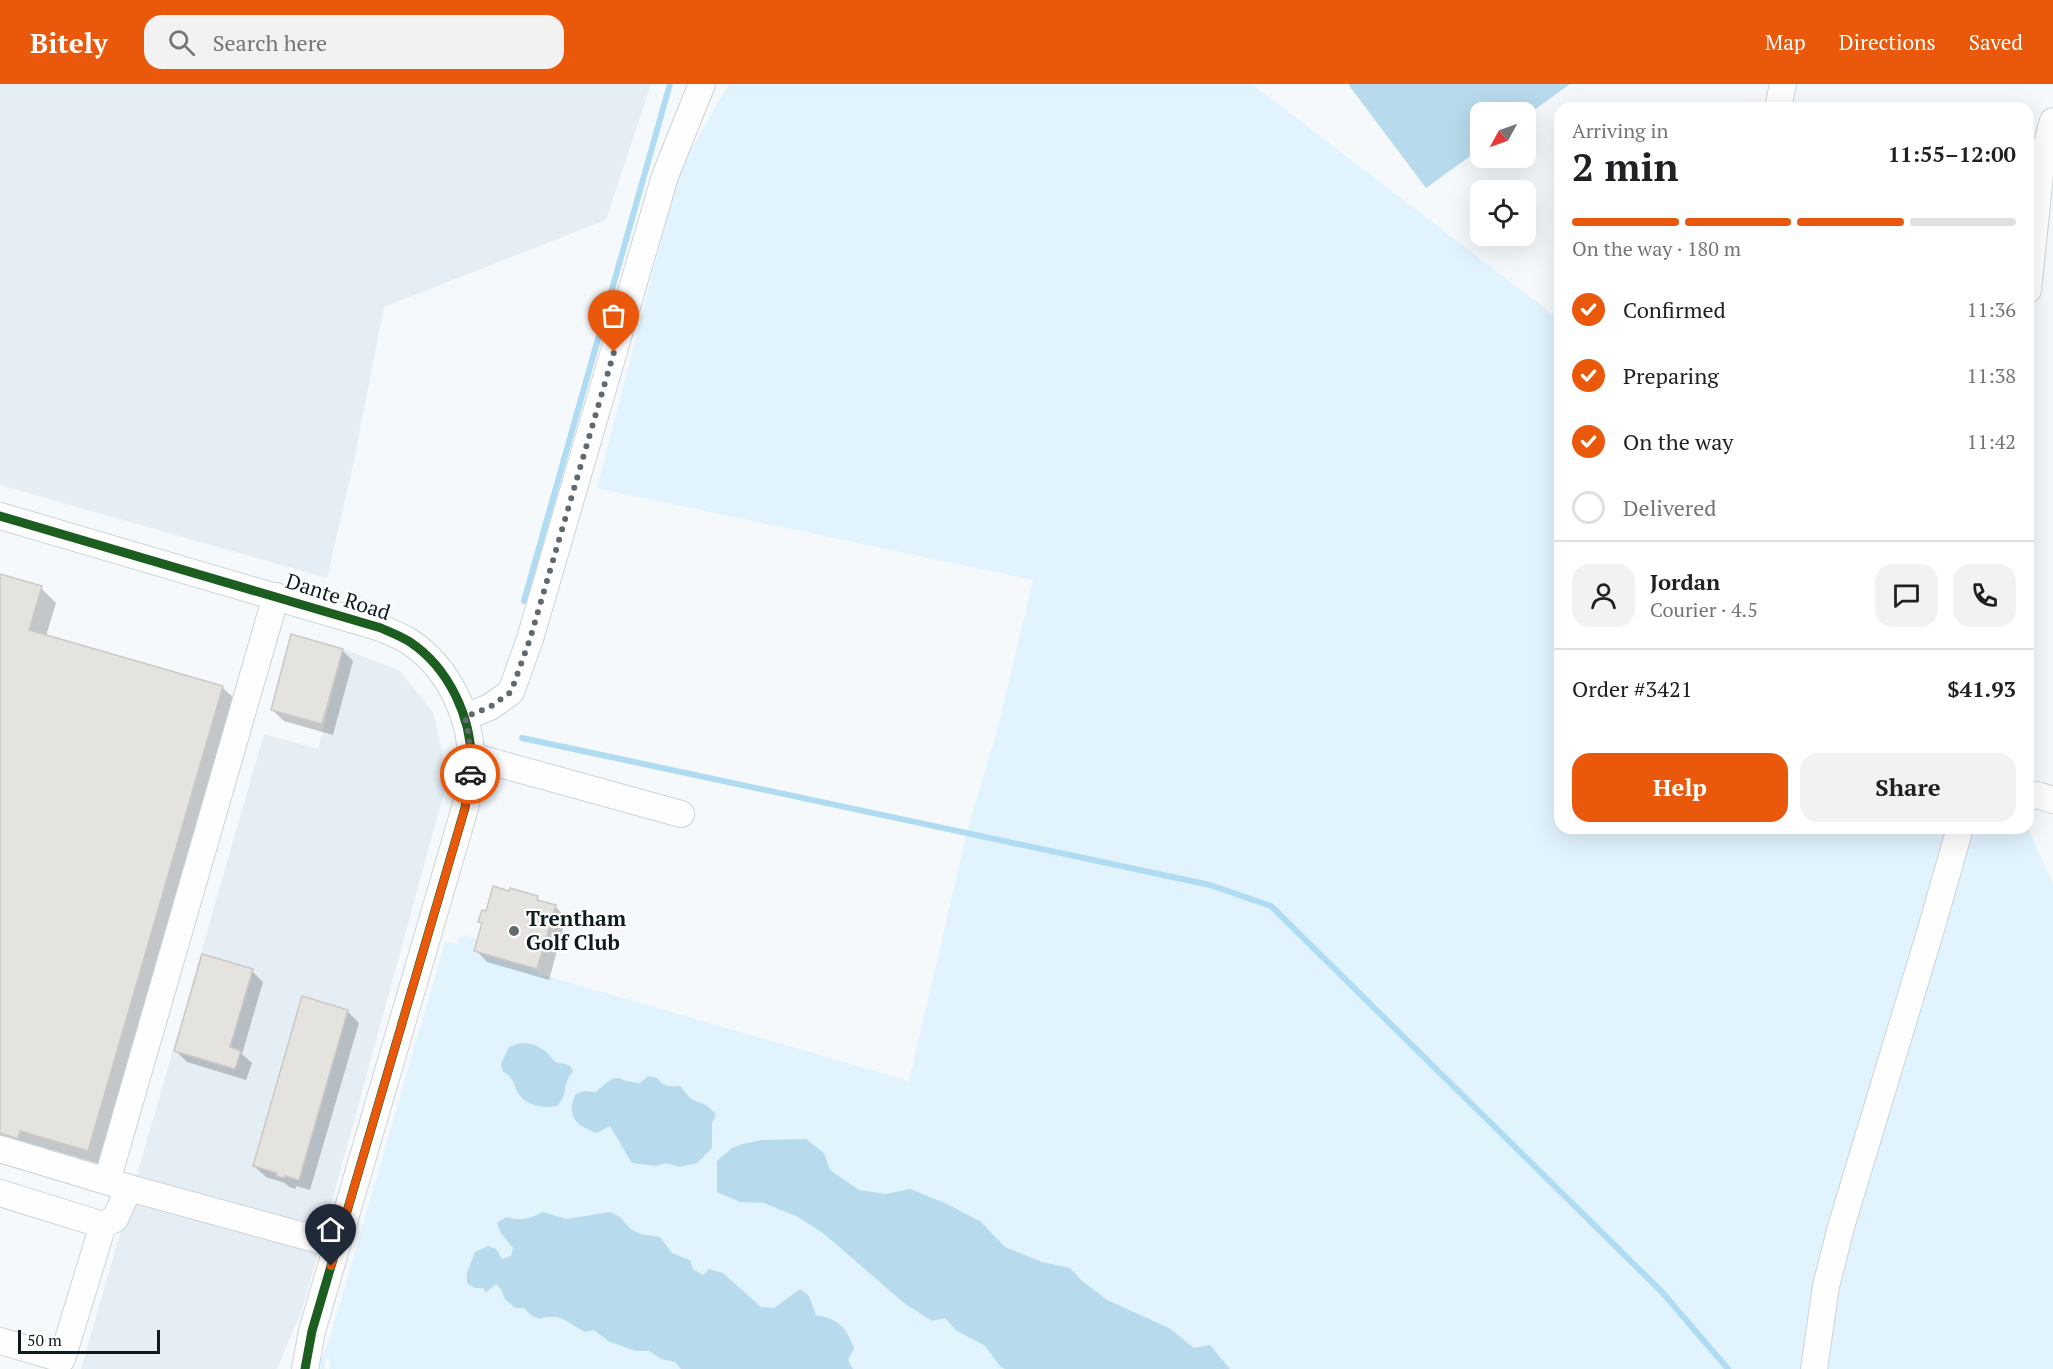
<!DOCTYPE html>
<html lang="en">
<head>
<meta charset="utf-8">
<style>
	:root { --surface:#fff; --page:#f2f2f2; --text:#202124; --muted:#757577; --line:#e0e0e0; --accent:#ea580c }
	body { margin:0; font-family:"PT Serif",serif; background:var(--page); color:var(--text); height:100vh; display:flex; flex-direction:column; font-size:22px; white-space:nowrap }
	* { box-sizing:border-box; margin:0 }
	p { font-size:20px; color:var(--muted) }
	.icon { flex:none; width:33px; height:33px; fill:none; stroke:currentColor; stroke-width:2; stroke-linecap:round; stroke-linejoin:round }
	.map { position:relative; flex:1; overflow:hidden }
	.details { position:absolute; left:1554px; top:18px; width:480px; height:732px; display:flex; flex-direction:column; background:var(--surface); border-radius:18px; box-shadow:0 6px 24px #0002 }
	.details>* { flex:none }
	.needle { width:39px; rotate:230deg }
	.fabs { position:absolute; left:1470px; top:18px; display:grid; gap:12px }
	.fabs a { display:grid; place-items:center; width:66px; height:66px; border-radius:12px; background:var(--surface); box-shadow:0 6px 24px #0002; font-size:30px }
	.scale { position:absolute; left:18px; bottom:15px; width:142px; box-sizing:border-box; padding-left:6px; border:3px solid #0f1b20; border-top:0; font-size:16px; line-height:21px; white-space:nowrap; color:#0f1b20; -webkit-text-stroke:4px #fff; paint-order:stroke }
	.pin { position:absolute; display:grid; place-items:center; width:51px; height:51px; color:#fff; margin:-62px -26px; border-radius:50% 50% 50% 0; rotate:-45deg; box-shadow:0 0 6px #0007 }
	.pin .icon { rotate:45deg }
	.courier { position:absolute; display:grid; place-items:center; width:60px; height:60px; margin:-30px; border:4px solid #ea580c; border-radius:50%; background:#fff; color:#222; box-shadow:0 2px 8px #0007 }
	.overview em { font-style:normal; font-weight:800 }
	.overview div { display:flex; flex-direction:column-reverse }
	.overview { display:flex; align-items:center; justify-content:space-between; height:102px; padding:0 18px }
	h1 { font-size:39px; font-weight:800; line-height:45px }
	.bar { display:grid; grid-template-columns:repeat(4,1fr); gap:9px 6px; align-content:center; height:72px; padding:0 18px }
	.bar i { height:8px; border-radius:4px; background:var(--line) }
	.bar .on { background:var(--accent) }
	.bar p { grid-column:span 4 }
	.line { display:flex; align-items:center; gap:15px; padding:0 18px; border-top:2px solid var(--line) }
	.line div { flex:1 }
	.round { display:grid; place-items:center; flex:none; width:63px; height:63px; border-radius:18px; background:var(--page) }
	ol { padding:0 18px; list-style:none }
	li { display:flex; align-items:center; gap:18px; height:66px }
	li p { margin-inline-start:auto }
	li .icon { padding:6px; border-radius:50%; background:var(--accent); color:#fff; stroke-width:4 }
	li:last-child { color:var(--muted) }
	li i { width:33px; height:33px; border:3px solid var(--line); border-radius:50% }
	.cta { display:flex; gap:12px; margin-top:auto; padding:12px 18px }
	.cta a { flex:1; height:69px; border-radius:18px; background:var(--accent); color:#fff; font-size:24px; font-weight:800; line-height:69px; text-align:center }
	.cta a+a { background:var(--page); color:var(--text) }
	header { display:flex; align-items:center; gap:36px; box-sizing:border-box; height:84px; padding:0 30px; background:var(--accent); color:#fff }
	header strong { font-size:28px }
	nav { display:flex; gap:33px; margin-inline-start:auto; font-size:21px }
	.search { width:420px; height:54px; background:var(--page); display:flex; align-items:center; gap:15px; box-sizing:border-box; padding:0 21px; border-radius:18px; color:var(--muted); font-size:22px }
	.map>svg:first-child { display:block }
	.built { fill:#e4eef4 }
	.green { fill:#e1f3fd }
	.forest { fill:#b7dbec }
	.shadow { fill:#0003 }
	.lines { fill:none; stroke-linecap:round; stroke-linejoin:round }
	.stream { stroke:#afdcf2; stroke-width:6 }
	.building { fill:#e5e3e0; stroke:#cbc8c6; stroke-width:1.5 }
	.minor-casing { stroke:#ccd4d8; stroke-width:28 }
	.minor { stroke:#fefeff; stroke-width:26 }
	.cycleway-casing { stroke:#fff; stroke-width:13 }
	.cycleway { stroke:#1b5e20; stroke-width:9 }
	.done { stroke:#60696d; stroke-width:6; stroke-dasharray:0 10.8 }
	.route { stroke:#ea580c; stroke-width:8 }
	.poi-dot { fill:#60696d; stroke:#fff; stroke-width:2 }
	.labels { text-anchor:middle; stroke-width:4.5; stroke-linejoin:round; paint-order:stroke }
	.street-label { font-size:21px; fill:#0f1b20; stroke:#fff }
	.poi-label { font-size:21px; font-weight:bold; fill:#0f1b20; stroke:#fff; text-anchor:start }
</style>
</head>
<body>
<header>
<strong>Bitely</strong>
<div class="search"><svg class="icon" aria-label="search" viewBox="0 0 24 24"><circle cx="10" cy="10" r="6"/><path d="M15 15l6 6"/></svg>Search here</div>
<nav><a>Map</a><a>Directions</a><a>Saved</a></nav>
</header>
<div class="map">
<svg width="2053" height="1285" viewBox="0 0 2053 1285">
	<rect width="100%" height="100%" fill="#f6f9fc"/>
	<g class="built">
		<polygon points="0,0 651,0 606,136 384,223 352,386 327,494 0,401"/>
		<polygon points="343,565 399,586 433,628 448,694 303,1223 277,1285 81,1285 264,650 318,665"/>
	</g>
	<polygon class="green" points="729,0 1252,0 1560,236 1560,744 2028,744 2053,800 2053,1285 329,1285 331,1275 326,1273 325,1285 317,1285 329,1257 445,858 457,860 459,854 465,851 478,855 475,867 537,885 537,889 909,997 966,752 998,643 1033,496 597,404 680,84"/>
	<g class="forest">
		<polygon points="1348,0 1570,0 1526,32 1526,28 1480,28 1480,65 1426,104"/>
		<path d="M 520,959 C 536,959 546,965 555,978 C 562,980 572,979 573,988 C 562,998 569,1010 557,1022 C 542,1025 524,1021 517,1007 C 513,998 512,992 503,988 L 501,980 L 509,963 Z"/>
		<path d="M 648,992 L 657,994 C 664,1003 669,1003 680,1002 L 691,1015 L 706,1021 L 716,1030 L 712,1040 L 712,1064 L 697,1079 L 680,1083 L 666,1079 L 656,1082 L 632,1079 L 610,1042 L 597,1049 C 577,1042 566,1033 575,1011 L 584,1007 L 596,1008 C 621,985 611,997 640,999 Z"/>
		<polygon points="806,1055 824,1069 830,1086 859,1106 886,1110 910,1105 947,1120 981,1138 1005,1163 1042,1178 1070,1184 1081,1196 1107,1216 1169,1244 1194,1264 1210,1261 1230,1285 1005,1285 1001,1283 984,1261 957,1247 945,1234 932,1237 904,1219 823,1149 798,1133 764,1119 740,1118 717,1108 717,1077 732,1064 743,1060 762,1056"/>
		<path d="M 543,1128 L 566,1135 L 610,1128 L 620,1133 L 631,1145 L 640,1150 L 660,1153 L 672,1169 L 690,1176 L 693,1185 L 703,1191 L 709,1185 L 723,1189 L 761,1223 L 774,1224 L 800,1205 L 809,1212 L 816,1231 C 839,1235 846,1243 854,1264 L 848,1276 L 853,1285 L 681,1285 L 675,1278 L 661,1275 L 649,1267 L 636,1267 L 610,1258 L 594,1246 L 585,1248 C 567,1239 562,1228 539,1235 L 531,1231 L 524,1224 L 515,1224 L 505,1215 L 501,1205 L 496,1200 L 485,1209 L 484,1204 L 475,1204 L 467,1199 L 467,1189 L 475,1168 L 488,1162 L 496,1165 L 502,1175 L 511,1172 L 513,1164 L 501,1149 L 497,1139 L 506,1133 C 520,1137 530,1135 543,1128 Z"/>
	</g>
	<g class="shadow">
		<polygon points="0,492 41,504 56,519 46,552 222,603 238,618 103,1081 35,1061 33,1069 0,1054"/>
		<polygon points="342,566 353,577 333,651 284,637 272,626"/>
		<polygon points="537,814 542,819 555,822 566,834 549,896 487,878 476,866 483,841 480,838 487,829"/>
		<polygon points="252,887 263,898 242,970 252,979 246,996 187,978 175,966"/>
		<polygon points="347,927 359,939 310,1106 296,1102 296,1105 289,1103 285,1099 266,1093 254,1082"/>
	</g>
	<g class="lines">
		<g class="stream">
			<polyline points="524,517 670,0"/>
			<polyline points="522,654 1210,801 1271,822 1662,1208 1728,1285"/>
		</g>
	</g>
	<g class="building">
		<polygon points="0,490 42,502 29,546 223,602 88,1067 20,1047 18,1055 0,1049"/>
		<polygon points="291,550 343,565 322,640 271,626"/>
		<polygon points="493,802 509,807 510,804 538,812 537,816 556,821 537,885 474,867 482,839 478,838 482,826 486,827"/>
		<polygon points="202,870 253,885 230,963 241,967 235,985 174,967"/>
		<polygon points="302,912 348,926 299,1096 285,1092 284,1094 276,1092 277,1089 253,1082"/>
	</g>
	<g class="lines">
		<defs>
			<g id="minor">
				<polyline points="1778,24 1783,0"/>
				<polyline points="2028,206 2041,81 2053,37"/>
				<path d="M 0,432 L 381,544 C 390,548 401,552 410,558 C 449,584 473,635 471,682 C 470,696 467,710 465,724 L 312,1247 L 305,1285"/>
				<polyline points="465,633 490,623 511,608 530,555 665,92 702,0"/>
				<polyline points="471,672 681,730"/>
				<polyline points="2028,714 2037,711 2053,716"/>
				<polyline points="0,1065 129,1104 337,1161"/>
				<polyline points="107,1097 276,512"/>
				<polyline points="0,1109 103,1141 62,1275 0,1257"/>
				<polyline points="103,1141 115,1135 129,1104"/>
				<polyline points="1814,1285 1826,1202 1841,1143 1929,852 1960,744"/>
			</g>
		</defs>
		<use href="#minor" class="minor-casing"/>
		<use href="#minor" class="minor"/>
		<defs>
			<path id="cycleway" d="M 0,432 L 381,544 C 390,548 401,552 410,558 C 449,584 473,635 471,682 C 470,696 467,710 465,724 L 312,1247 L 305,1285"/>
		</defs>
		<use href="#cycleway" class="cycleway-casing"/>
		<use href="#cycleway" class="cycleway"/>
	</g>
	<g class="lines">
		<polyline class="done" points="470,690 469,652 465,633 490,623 511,608 530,555 614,268"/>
		<polyline class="route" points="331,1182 465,724 470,690"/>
	</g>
	<circle class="poi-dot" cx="514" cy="847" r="6"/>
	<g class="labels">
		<g class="street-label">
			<text transform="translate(338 513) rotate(18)" y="7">Dante Road</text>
		</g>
		<g class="poi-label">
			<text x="526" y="842">Trentham<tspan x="526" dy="24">Golf Club</tspan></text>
		</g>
	</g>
</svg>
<div class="fabs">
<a><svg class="needle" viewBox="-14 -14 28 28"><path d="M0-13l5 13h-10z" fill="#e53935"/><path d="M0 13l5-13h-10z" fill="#757577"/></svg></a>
<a><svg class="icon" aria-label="locate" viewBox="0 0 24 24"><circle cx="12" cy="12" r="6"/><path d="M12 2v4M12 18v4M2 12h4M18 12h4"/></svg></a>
</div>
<div class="scale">50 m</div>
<div class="pin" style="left:614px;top:268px;background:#ea580c"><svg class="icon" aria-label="bag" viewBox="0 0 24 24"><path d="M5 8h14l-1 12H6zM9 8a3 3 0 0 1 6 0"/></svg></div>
<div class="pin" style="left:331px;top:1182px;background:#1f2937"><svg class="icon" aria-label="home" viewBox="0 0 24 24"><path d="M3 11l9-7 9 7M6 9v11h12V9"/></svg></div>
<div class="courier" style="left:470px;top:690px"><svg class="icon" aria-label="car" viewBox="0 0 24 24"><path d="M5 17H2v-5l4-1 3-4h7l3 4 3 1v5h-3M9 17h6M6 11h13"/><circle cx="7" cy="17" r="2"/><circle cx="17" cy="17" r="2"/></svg></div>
<section class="details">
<div class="overview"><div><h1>2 min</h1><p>Arriving in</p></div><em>11:55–12:00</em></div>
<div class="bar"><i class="on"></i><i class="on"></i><i class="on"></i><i></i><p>On the way · 180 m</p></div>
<ol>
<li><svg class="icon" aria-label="check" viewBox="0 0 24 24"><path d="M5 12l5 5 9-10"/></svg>Confirmed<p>11:36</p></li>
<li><svg class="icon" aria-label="check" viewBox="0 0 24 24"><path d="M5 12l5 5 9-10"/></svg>Preparing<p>11:38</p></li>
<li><svg class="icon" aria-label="check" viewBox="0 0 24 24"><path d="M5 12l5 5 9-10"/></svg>On the way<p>11:42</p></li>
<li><i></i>Delivered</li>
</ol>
<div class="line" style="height:108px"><a class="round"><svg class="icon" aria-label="person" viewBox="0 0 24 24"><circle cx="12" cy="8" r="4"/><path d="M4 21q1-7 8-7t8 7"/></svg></a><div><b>Jordan</b><p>Courier · 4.5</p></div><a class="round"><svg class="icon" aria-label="chat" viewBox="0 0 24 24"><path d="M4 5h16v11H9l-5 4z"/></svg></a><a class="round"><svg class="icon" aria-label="phone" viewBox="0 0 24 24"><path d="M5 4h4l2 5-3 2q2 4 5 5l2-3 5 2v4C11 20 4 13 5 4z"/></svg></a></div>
<div class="line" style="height:78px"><div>Order #3421</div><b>$41.93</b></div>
<div class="cta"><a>Help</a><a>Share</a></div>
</section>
</div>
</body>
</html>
